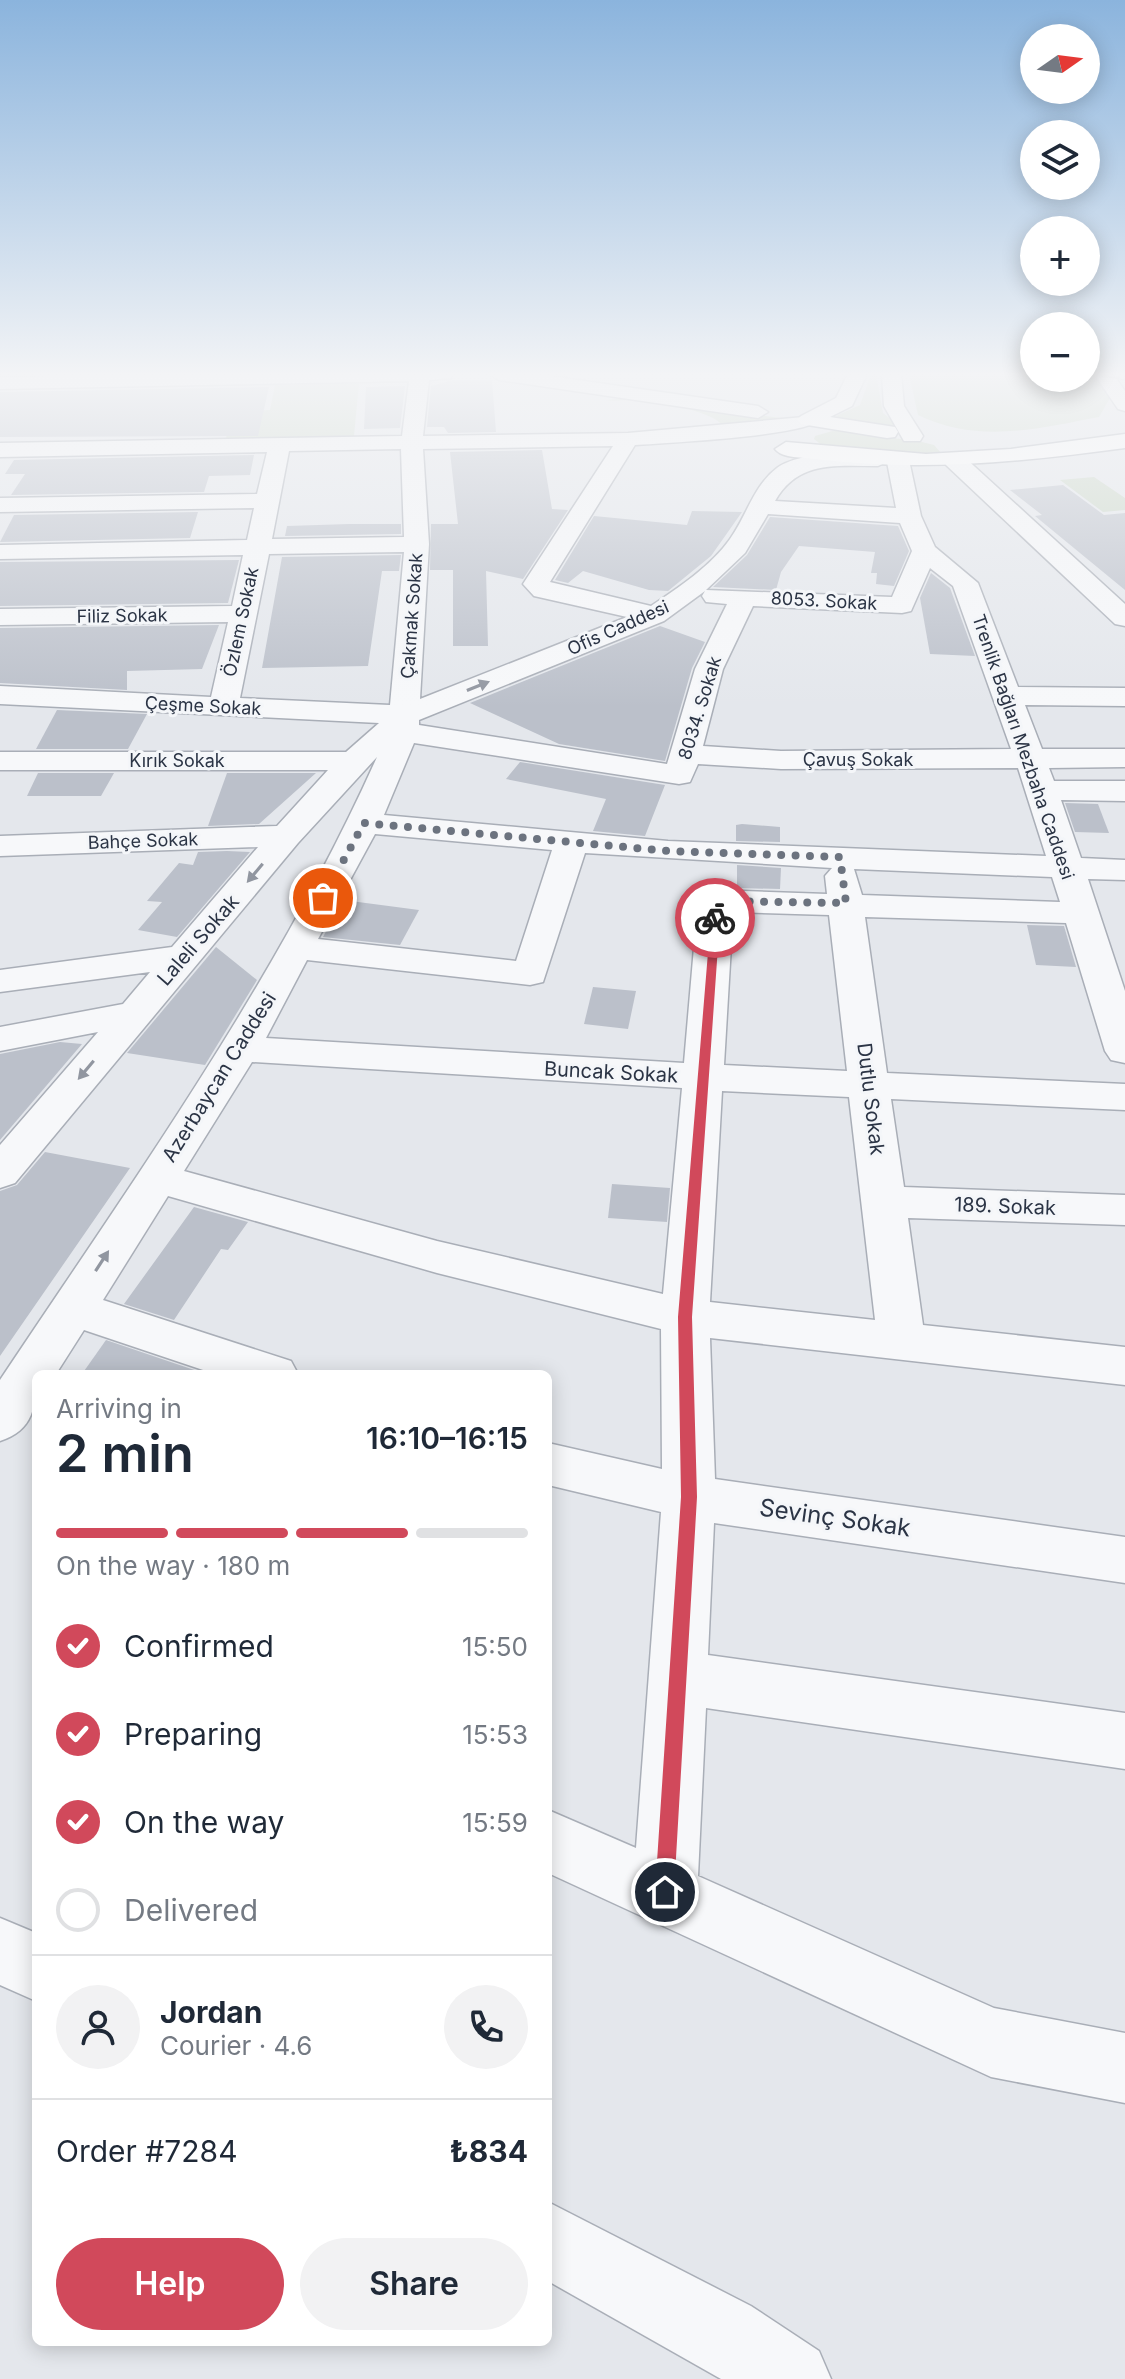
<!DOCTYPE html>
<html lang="en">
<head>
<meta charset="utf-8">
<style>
	:root { --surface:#fff; --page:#f2f2f3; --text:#1f2937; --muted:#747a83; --line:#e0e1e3; --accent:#d1495b }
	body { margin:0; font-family:Inter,sans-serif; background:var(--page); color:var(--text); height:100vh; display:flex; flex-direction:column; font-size:30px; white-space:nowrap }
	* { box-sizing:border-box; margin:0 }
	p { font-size:26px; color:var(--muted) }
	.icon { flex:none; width:44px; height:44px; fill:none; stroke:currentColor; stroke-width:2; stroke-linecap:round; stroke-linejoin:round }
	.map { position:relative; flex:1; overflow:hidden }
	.drawer { position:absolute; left:32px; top:1370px; width:520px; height:976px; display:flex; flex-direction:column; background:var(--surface); border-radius:12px; box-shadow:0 4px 20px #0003 }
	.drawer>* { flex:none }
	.needle { width:52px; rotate:76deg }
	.buttons { position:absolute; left:1020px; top:24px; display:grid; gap:16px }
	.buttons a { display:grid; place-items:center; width:80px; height:80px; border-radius:50%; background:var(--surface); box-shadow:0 4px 20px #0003; font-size:40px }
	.pin { position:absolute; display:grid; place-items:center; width:68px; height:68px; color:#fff; margin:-34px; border:4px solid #fff; border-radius:50%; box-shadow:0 2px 8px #0007 }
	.courier { position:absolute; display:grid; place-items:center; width:80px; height:80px; margin:-40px; border:6px solid #d1495b; border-radius:50%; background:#fff; color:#222; box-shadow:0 2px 10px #0007 }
	.summary em { font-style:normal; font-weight:600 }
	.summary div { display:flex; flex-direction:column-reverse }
	.summary { display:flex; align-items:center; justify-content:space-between; height:136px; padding:0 24px }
	h1 { font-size:52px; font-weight:600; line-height:60px }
	.bar { display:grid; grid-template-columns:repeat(4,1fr); gap:12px 8px; align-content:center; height:96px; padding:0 24px }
	.bar i { height:10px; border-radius:6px; background:var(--line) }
	.bar .current { background:var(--accent) }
	.bar p { grid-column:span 4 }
	.line { display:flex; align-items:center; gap:20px; padding:0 24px; border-top:2px solid var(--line) }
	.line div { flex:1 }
	.round { display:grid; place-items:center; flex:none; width:84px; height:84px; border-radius:42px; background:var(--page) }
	ol { padding:0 24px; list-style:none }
	li { display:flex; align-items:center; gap:24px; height:88px }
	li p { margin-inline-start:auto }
	li .icon { padding:8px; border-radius:50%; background:var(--accent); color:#fff; stroke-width:4 }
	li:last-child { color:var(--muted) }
	li i { width:44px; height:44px; border:4px solid var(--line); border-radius:50% }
	.button { display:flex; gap:16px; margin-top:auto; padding:16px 24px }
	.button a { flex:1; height:92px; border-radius:48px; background:var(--accent); color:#fff; font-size:32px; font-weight:600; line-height:92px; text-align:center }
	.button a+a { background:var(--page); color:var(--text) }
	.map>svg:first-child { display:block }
	.green { fill:#c9d6c5 }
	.building { fill:#bbc0ca }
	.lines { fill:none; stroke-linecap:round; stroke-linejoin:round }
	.street-casing { stroke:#a9aeb7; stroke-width:3 }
	.secondary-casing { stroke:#a9aeb7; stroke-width:3 }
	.street { fill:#f7f8fa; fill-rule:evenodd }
	.secondary { fill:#fff; fill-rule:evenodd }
	.rail-casing { stroke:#7d8696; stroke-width:5 }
	.rail { stroke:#f4f6f9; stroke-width:3; stroke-dasharray:9; stroke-linecap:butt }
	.oneway { fill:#9196a0 }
	.route { fill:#d1495b }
	.done { stroke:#6c737f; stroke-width:8; stroke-dasharray:0 14.4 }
	.labels { text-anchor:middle; stroke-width:6; stroke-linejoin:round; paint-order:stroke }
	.far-street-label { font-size:18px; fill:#2b3445; stroke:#f4f6f9 }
	.street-label { font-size:20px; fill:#2b3445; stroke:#f4f6f9 }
	.near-street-label { font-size:24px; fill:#2b3445; stroke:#f4f6f9 }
</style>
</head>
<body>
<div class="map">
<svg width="1125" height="2379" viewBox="0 0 1125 2379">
	<rect width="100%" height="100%" fill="#e4e7ec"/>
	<g class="green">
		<polygon points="871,374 876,374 883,413 902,428 843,420 836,416 860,405"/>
		<path d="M 909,374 L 1086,377 L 1097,379 L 1110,398 L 1099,417 C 1036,429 978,444 918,415 Z"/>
		<polygon points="359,383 354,436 226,439 230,412 270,410 275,385"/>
		<path d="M 635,398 L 788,419 L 723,426 C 713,411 656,401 638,400 C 627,399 616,402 606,400 Z"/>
		<polygon points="836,430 922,442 934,445 941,453 935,456 823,446 814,439 815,436"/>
		<polygon points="1094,477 1125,498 1125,510 1103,512 1060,480"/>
	</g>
	<g class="building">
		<polygon points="453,380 492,380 496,432 448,433 444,427 427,427 431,386"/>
		<polygon points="405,386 400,428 364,429 366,387"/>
		<polygon points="269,387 258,436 0,437 0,392"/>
		<polygon points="542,450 552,509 568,510 523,579 486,571 488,646 453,646 453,570 430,570 431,524 458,524 450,452"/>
		<polygon points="254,455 250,475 209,476 204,492 11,495 25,474 5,474 14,460"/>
		<polygon points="1063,485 1104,515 1125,513 1125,590 1035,516 1042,515 1010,490"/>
		<polygon points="692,511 742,512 711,556 668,591 649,590 583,571 568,583 555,580 594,516 687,525"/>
		<polygon points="198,512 190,538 0,542 14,515"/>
		<polygon points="770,517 898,526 909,551 894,586 876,584 877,573 871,573 875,552 799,546 781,572 776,590 713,587 747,555"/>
		<polygon points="349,524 401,524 401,534 285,536 287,526"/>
		<polygon points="401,555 399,571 382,571 368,666 262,668 282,557"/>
		<polygon points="239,560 228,603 0,606 0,562"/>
		<polygon points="931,573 950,588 975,656 930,654 920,598"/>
		<polygon points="219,625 202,669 127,671 127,690 0,683 0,628"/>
		<polygon points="660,626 705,642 692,668 665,761 559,744 470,703"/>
		<polygon points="57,710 147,714 128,749 36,749"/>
		<polygon points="520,762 665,785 645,836 593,831 606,799 506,779"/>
		<polygon points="38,773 114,773 101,796 27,796"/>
		<polygon points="227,773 316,773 259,824 208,826"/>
		<polygon points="1065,803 1098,804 1109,833 1075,832"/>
		<polygon points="742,824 780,827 780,842 736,841 736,825"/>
		<polygon points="227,851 250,852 177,937 138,930 162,902 147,901 179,863 193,865 198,852"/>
		<polygon points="737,865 781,868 780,889 737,888"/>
		<polygon points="343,900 419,910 400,945 323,937"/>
		<polygon points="1027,925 1064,926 1076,967 1036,965"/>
		<polygon points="216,947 257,980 205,1065 127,1053"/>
		<polygon points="593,987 636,991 628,1029 584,1024"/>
		<polygon points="60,1042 82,1044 0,1140 0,1054"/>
		<polygon points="45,1152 130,1168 0,1356 0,1191 17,1185"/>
		<polygon points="612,1184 670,1188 667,1222 608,1218"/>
		<polygon points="194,1207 248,1222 228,1250 221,1249 174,1320 124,1304"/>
		<polygon points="106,1340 206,1374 82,1374"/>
	</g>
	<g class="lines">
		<defs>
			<g id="street">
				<path d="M 175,374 L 453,374 L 451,378 L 429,380 L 423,436 L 628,433 L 815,416 L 819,420 C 805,436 664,443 635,445 L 550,582 L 651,606 C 678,588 711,566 730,539 C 746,517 754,485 777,468 C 794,454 873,443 888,458 L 898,453 L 909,460 L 921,516 L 935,547 L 978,583 L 1018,687 L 1125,688 L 1125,706 L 1025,705 L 1042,749 L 1125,749 L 1125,767 L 1049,768 L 1054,781 L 1125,781 L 1125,801 L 1061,800 L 1081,858 L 1125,860 L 1125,880 L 1088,879 L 1125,991 L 1125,1063 L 1111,1060 L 1105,1051 L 1066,923 L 865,917 L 887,1073 L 1125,1084 L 1125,1110 L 891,1099 L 904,1187 L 1125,1195 L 1125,1225 L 908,1218 L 923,1325 L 1125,1347 L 1125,1385 L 710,1338 L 715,1479 L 1125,1537 L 1125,1583 L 714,1523 L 708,1655 L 1125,1713 L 1125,1769 L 706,1708 L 698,1876 L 994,2008 L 1125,2033 L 1125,2103 L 991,2077 L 548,1873 L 548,1810 L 636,1848 L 661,1512 L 548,1485 L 548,1443 L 662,1469 L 661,1329 L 437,1273 L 168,1196 L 103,1300 L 291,1361 L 298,1374 L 215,1374 L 84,1330 L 56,1374 L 36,1374 C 36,1406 34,1430 0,1441 L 0,1380 C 134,1179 278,979 377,757 L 298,843 L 15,1183 L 0,1188 L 0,1145 L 98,1032 L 0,1051 L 0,1027 L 123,1004 L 150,972 L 0,992 L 0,970 L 172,947 L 258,847 L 0,856 L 0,836 L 277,826 L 328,770 L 0,770 L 0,752 L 346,752 L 379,723 L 0,704 L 0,686 L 211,697 L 228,622 L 0,625 L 0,609 L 232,606 L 243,555 L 0,559 L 0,545 L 247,540 L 254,508 L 0,512 L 0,498 L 257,494 L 267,452 L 0,457 L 0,443 L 402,436 L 409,381 L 0,389 L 0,377 ZM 613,446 L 523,584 L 534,596 L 627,617 L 420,699 L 429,544 L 423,449 ZM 401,449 L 404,537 L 272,539 L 289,451 ZM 887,462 L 896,508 L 775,501 C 798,460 837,466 878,466 ZM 768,514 L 900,523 L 912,551 L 892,597 L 706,590 L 745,553 ZM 404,552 L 390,705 L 240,698 L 269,554 ZM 930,568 L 953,586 L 1011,749 L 781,751 L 703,746 L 723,669 L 753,606 L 902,613 L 911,611 ZM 705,591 L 702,596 L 706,602 L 727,604 L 695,669 L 667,764 L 419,725 L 419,720 L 664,621 ZM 414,743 L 679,784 L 690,782 L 698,764 L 781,769 L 1018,768 L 1046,856 L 668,841 L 384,815 ZM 375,834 L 552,850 L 516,961 L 318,939 ZM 585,853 L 832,868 L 825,876 L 827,894 L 716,890 L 703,893 L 698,901 L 684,1063 L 266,1038 L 307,960 L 530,985 L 543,982 ZM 854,869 L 1052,877 L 1060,902 L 862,895 ZM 733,912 L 829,915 L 847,1071 L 724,1065 ZM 252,1062 L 682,1088 L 663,1294 L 437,1241 L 184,1171 ZM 722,1091 L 849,1097 L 875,1320 L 710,1302 Z"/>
				<polygon points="489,374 536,374 758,406 768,412 758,418 499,380"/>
				<polygon points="954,453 962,455 1125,604 1125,626 1115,624 946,465 943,460 946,455"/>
				<polygon points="0,1918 36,1933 36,2001 0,1985"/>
				<polygon points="548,2202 751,2306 819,2351 831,2379 721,2379 548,2281"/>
			</g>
			<g id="secondary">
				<polygon points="848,374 867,374 852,406 830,417 895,427 898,432 895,437 887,438 801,424 797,420 801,416 836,398"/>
				<polygon points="882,374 901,374 904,406 923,436 920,441 904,441 884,406"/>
				<polygon points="1094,374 1113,374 1125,391 1125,411 1118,409"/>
				<path d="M 1125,434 L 1125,448 C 1021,462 920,472 815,459 C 803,457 783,459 775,449 L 786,442 L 926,454 L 1011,449 Z"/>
			</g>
		</defs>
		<use href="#street" class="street-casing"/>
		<use href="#secondary" class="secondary-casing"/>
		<use href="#street" class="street"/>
		<use href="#secondary" class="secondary"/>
		<defs>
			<polyline id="rail" points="1102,374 1125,378"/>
		</defs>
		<use href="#rail" class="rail-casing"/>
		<use href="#rail" class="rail"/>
	</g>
	<defs><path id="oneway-solid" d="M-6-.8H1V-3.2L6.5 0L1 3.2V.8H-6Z" transform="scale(2)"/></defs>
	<g class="oneway">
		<use href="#oneway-solid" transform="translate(478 686) rotate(-22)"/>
		<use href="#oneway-solid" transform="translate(255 873) rotate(130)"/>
		<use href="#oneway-solid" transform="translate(86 1070) rotate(130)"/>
		<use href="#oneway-solid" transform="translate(102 1261) rotate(-57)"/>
	</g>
	<linearGradient id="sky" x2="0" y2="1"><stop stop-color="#8bb4dd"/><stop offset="0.53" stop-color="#f3f4f6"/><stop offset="1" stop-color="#f3f4f6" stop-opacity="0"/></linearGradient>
	<rect width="1125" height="707" fill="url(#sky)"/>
	<polygon class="route" points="711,916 720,918 692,1317 697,1497 674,1892 672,1899 665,1901 658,1899 655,1892 681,1497 678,1317"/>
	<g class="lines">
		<polyline class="done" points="323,898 364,823 668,851 840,857 846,903 716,901 715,918"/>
	</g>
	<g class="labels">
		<g class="far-street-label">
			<text transform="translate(824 601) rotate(3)" y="6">8053. Sokak</text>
			<text transform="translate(122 616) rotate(-1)" y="6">Filiz Sokak</text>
			<text transform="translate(412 616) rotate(-86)" y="6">Çakmak Sokak</text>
			<text transform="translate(241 622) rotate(-78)" y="6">Özlem Sokak</text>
			<text transform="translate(618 628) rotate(-24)" y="6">Ofis Caddesi</text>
			<text transform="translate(203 706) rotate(3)" y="6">Çeşme Sokak</text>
			<text transform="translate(700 708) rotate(-73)" y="6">8034. Sokak</text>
			<text transform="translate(1023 747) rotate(71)" y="6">Trenlik Bağları Mezbaha Caddesi</text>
			<text x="858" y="766">Çavuş Sokak</text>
			<text x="177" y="767">Kırık Sokak</text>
			<text transform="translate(143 841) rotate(-2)" y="6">Bahçe Sokak</text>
		</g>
		<g class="street-label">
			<text transform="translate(198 940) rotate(-49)" y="7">Laleli Sokak</text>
			<text transform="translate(611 1072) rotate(3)" y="7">Buncak Sokak</text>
			<text transform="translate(219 1077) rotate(-58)" y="7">Azerbaycan Caddesi</text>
			<text transform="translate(871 1099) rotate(83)" y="7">Dutlu Sokak</text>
			<text transform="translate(1005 1206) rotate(2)" y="7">189. Sokak</text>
		</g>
		<g class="near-street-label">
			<text transform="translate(835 1518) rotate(8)" y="8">Sevinç Sokak</text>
		</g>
	</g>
</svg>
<div class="buttons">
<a><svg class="needle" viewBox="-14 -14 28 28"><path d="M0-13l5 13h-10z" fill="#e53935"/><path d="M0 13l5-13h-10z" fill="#747a83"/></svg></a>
<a><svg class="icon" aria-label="layers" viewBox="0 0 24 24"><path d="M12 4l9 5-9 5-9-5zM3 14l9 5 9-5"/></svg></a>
<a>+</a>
<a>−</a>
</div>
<div class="pin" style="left:323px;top:898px;background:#ea580c"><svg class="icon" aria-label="bag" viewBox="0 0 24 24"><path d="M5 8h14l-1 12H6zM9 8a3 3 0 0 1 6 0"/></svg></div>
<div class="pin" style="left:665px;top:1892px;background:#1f2937"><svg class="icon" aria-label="home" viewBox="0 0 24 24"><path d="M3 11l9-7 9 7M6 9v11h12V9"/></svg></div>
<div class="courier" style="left:715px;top:918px"><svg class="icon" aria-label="bike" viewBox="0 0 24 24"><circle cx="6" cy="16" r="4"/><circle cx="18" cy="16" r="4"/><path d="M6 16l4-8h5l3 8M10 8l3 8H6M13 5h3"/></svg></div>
<section class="drawer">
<div class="summary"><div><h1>2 min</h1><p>Arriving in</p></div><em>16:10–16:15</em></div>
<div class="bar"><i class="current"></i><i class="current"></i><i class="current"></i><i></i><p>On the way · 180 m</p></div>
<ol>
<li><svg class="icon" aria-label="check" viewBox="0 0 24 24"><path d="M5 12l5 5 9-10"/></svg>Confirmed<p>15:50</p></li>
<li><svg class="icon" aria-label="check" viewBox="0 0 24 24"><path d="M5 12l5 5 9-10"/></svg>Preparing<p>15:53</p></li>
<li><svg class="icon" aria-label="check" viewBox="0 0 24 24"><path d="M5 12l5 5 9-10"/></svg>On the way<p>15:59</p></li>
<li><i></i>Delivered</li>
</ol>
<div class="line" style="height:144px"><a class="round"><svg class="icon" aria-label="person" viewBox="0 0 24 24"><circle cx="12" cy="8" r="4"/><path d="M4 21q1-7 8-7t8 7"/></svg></a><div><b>Jordan</b><p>Courier · 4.6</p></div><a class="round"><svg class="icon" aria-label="phone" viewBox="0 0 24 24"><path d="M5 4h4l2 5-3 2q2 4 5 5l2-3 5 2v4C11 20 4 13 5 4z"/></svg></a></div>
<div class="line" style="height:104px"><div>Order #7284</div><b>₺834</b></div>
<div class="button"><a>Help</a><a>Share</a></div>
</section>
</div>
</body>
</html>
